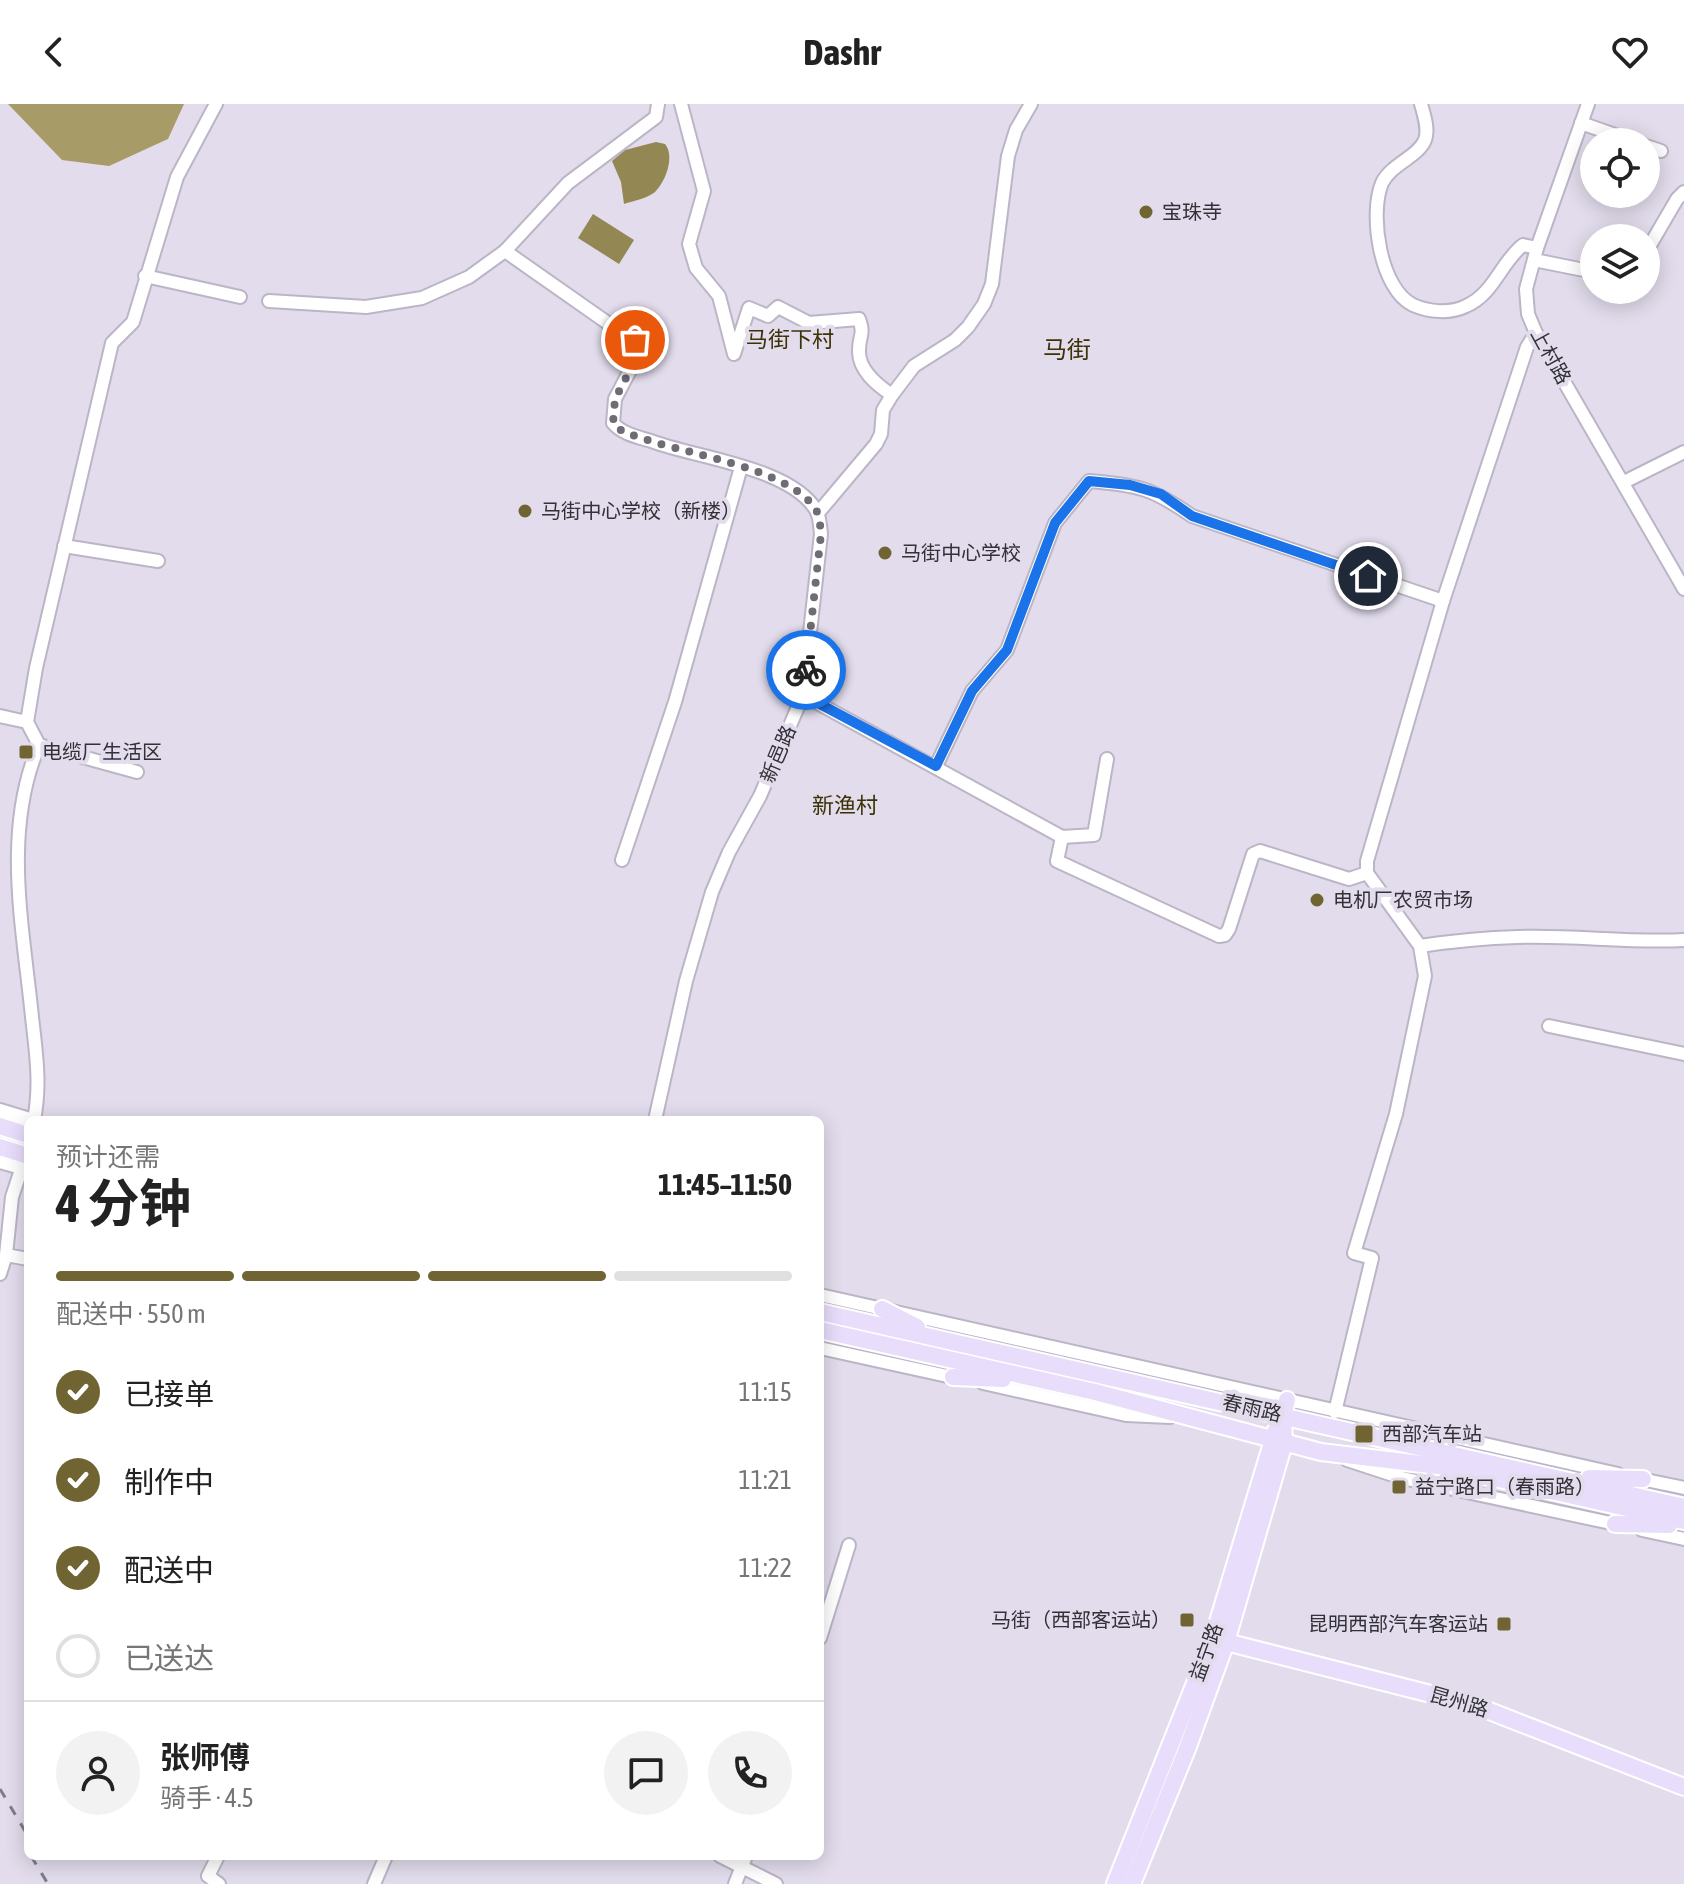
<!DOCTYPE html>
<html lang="zh">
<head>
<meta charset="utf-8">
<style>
	:root { --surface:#fff; --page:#f2f2f2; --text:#222; --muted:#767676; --line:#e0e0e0; --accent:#706532 }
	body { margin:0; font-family:"Asap Condensed","Noto Sans SC",sans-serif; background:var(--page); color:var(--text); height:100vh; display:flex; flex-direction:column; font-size:30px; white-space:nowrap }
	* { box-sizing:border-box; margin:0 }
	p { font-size:26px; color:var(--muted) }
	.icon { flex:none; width:44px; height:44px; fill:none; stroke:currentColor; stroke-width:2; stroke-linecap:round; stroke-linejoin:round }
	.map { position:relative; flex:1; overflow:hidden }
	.panel { position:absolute; left:24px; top:1012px; width:800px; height:744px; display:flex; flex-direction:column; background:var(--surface); border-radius:12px; box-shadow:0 4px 20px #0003 }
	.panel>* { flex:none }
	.controls { position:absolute; left:1580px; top:24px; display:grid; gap:16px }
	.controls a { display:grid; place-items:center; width:80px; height:80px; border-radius:50%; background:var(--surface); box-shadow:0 4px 20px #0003; font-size:40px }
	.pin { position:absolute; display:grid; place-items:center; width:68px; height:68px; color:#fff; margin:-34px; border:4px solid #fff; border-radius:50%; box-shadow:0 2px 8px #0007 }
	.courier { position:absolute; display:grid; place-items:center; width:80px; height:80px; margin:-40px; border:6px solid #1a73e8; border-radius:50%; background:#fff; color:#222; box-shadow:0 2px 10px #0007 }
	.overview em { font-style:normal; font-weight:700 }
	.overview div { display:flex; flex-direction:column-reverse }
	.overview { display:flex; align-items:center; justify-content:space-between; height:136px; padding:0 32px }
	h1 { font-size:52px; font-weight:700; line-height:60px }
	.bar { display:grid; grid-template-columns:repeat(4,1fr); gap:12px 8px; align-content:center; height:96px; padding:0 32px }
	.bar i { height:10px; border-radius:6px; background:var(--line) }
	.bar .active { background:var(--accent) }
	.bar p { grid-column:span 4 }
	.line { display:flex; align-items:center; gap:20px; padding:0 32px; border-top:2px solid var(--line) }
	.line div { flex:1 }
	.round { display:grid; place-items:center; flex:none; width:84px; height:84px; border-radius:42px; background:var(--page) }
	ol { padding:0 32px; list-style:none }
	li { display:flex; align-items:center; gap:24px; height:88px }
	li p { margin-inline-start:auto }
	li .icon { padding:8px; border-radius:50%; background:var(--accent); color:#fff; stroke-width:4 }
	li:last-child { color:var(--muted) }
	li i { width:44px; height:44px; border:4px solid var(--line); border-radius:50% }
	header { display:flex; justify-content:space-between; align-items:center; height:104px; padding:0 32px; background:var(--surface); font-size:36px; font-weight:700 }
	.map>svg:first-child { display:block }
	.forest { fill:#a79c68 }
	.water { fill:#938754 }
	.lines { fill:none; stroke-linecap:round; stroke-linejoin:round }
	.minor-casing { stroke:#bbb5c5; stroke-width:16 }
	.major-casing { stroke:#fff; stroke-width:20 }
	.minor { stroke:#fff; stroke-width:12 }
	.major { stroke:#e9ddfc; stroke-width:16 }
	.rail { stroke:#817d88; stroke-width:3; stroke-dasharray:10 10; stroke-linecap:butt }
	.done { stroke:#706c76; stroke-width:8; stroke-dasharray:0 14.4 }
	.route { stroke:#1a73e8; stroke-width:10 }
	.poi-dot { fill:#706532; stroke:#e2dcec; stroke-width:3 }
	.labels { text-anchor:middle; stroke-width:8; stroke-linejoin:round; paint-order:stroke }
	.poi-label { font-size:20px; fill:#333037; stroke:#e2dcec; text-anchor:start }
	.street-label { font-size:20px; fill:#333037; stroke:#e2dcec }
	.neighbourhood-label { font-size:22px; fill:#3b3206; stroke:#e2dcec }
	.quarter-label { font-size:24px; fill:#3b3206; stroke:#e2dcec }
</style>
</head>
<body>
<header><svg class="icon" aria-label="back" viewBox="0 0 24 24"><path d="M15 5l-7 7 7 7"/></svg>Dashr<svg class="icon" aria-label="heart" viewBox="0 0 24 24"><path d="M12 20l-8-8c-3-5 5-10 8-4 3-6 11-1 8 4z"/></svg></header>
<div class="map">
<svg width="1684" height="1780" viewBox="0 0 1684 1780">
	<rect width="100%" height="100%" fill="#e2dcec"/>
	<polygon class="forest" points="8,0 184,0 168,35 109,62 62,56"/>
	<g class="water">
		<path d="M 656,38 L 665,40 C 675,52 666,77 655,88 C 648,94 633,97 624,100 L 621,78 L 612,57 L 625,46 Z"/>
		<polygon points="593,110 634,136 619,160 578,134"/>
	</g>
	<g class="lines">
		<defs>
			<g id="minor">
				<path d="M 681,0 L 704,87 L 689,140 L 696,164 L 719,192 L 734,250 L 749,204 L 768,212 L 778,203 L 809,219 L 859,215 C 865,231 859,231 859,246 C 858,266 877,281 892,291"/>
				<path d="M 1421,0 C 1424,11 1429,25 1425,36 C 1418,53 1391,60 1382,79 C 1369,110 1380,185 1413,201 C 1429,208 1450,210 1466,202 C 1494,190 1501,158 1523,141 L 1537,144"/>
				<polyline points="1588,0 1537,144 1526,185 1528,210 1536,229 1684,485"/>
				<polyline points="1581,19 1635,38"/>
				<polyline points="1646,42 1661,47"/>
				<path d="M 505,147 L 639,241 L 639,249 L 615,295 L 613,319 C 622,330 638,333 651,337 C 696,354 790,363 816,406 C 820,413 820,422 821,430 L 803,591 L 760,692 L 729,748 L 712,788 L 686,877 L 655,1016"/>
				<polyline points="1646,148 1677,95 1684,88"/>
				<polyline points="1534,156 1594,168"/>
				<polyline points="145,172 240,193"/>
				<polyline points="269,197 366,203 422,194 469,173 505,147 568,79 656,13 658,0"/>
				<polyline points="1624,378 1684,348"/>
				<polyline points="818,409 876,340 881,330 883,306 892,291 914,262 955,236 968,223 984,200 992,180 1008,52 1016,26 1031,0"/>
				<polyline points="64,442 158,457"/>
				<polyline points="803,591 1062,733 1094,731 1107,655"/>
				<polyline points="0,612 27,618"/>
				<path d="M 936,662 L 972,587 L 1007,546 L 1055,419 L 1089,377 C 1138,381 1152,384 1192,412 L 1443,497"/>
				<polyline points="137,668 39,641 27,618 36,564 112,239 133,218 177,73 216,0"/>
				<polyline points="1062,733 1057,757 1219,832 1225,831 1229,825 1253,750 1260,747 1349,775 1367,769"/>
				<polyline points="622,756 675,598 741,363"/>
				<path d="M 1420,842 C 1453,837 1485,834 1518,833 C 1573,831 1629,839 1684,836"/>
				<polyline points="1549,922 1684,950"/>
				<polyline points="0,1006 33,1016"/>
				<path d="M 34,1016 C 41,981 36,948 32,913 C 23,822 2,728 39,641"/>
				<polyline points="0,1058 28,1066"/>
				<polyline points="6,1151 28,1155"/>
				<polyline points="0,1170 6,1151 12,1093 28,1045"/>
				<polyline points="820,1191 1618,1370"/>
				<polyline points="820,1244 961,1275"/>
				<polyline points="983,1279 1126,1311 1170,1313"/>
				<polyline points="1335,1308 1372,1154 1354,1149 1396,1010 1425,872 1420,842 1367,769 1367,757 1443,497 1527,243 1536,229"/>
				<polyline points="1347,1356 1402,1374 1620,1421"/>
				<polyline points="1636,1374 1684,1384"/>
				<polyline points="1642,1426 1684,1435"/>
				<polyline points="820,1534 849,1441"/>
				<polyline points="218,1752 208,1772 219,1780"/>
				<polyline points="720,1752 776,1780"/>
				<polyline points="374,1780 386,1752"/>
				<polyline points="735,1780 746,1752"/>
			</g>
			<g id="major">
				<polyline points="0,1022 28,1031"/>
				<polyline points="0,1043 28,1052"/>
				<polyline points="882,1205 917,1223"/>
				<polyline points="820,1208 1684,1403"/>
				<polyline points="820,1226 1095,1288 1321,1348 1446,1363 1684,1417"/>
				<polyline points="953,1273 1003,1275"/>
				<polyline points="1589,1374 1643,1375"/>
				<polyline points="1615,1420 1669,1421"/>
				<polyline points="1226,1538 1474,1601 1684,1683"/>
				<polyline points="1115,1780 1213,1534 1276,1326"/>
				<polyline points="1132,1780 1187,1645 1226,1538 1284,1339 1283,1311 1287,1296"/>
			</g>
		</defs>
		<use href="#minor" class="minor-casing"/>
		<use href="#major" class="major-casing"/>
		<use href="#minor" class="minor"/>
		<use href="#major" class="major"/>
		<g class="rail">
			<polyline points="0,1685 28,1732"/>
			<polyline points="31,1752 48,1780"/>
		</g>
	</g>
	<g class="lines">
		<path class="done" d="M 635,236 L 639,241 L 639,249 L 615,295 L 613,319 C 621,329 633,331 645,335 C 690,351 791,365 816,406 C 820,413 820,422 821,430 L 806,566"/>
		<polyline class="route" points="806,566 803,591 936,662 972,587 1007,546 1055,419 1089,377 1130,381 1161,390 1192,412 1368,472"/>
	</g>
	<g class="poi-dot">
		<circle cx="1146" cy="108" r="8"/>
		<circle cx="525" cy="407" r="8"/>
		<circle cx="885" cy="449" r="8"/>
		<rect x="18" y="640" width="16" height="16" rx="4"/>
		<circle cx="1317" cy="796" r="8"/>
		<rect x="1354" y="1320" width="20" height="20" rx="4"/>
		<rect x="1391" y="1375" width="16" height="16" rx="4"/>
		<rect x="1179" y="1508" width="16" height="16" rx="4"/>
		<rect x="1496" y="1512" width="16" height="16" rx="4"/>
	</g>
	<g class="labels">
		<g class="poi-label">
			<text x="1162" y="115">宝珠寺</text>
			<text x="541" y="414">马街中心学校（新楼）</text>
			<text x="901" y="456">马街中心学校</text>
			<text x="42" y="655">电缆厂生活区</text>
			<text x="1333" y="803">电机厂农贸市场</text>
			<text x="1382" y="1337">西部汽车站</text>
			<text x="1415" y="1390">益宁路口（春雨路）</text>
			<text x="1171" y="1523" text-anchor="end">马街（西部客运站）</text>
			<text x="1488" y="1527" text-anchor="end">昆明西部汽车客运站</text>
		</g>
		<g class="street-label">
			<text transform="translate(1551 252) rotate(61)" y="7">上村路</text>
			<text transform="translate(778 650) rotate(-67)" y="7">新邑路</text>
			<text transform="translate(1252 1304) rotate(13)" y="7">春雨路</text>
			<text transform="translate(1206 1548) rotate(-70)" y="7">益宁路</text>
			<text transform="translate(1459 1598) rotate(16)" y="7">昆州路</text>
		</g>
		<g class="neighbourhood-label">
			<text x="790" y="243">马街下村</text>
			<text x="845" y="709">新渔村</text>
		</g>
		<g class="quarter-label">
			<text x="1067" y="254">马街</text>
		</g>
	</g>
</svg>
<div class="controls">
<a><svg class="icon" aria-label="locate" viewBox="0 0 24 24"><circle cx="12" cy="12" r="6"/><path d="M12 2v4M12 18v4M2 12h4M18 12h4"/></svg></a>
<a><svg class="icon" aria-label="layers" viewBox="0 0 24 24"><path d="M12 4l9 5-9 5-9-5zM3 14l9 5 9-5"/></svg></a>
</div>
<div class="pin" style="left:635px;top:236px;background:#ea580c"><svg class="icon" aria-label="bag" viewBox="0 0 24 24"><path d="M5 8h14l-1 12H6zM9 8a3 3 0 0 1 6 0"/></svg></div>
<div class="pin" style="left:1368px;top:472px;background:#1f2937"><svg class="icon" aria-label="home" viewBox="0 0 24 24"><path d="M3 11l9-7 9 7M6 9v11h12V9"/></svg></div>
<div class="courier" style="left:806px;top:566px"><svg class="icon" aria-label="bike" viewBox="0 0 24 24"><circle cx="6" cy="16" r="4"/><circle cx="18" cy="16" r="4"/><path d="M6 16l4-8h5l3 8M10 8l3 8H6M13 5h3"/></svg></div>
<section class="panel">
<div class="overview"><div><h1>4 分钟</h1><p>预计还需</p></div><em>11:45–11:50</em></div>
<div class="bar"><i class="active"></i><i class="active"></i><i class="active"></i><i></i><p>配送中 · 550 m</p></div>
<ol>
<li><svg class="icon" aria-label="check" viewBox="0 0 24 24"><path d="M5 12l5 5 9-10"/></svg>已接单<p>11:15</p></li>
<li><svg class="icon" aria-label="check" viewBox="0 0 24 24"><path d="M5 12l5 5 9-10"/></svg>制作中<p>11:21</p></li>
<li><svg class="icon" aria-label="check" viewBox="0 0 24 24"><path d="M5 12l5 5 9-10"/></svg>配送中<p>11:22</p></li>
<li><i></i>已送达</li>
</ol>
<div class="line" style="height:144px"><a class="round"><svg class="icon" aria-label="person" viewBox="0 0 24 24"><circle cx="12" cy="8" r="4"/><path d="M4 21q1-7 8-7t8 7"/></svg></a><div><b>张师傅</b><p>骑手 · 4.5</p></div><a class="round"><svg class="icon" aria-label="chat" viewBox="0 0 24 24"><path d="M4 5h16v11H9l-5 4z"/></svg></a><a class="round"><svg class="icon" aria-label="phone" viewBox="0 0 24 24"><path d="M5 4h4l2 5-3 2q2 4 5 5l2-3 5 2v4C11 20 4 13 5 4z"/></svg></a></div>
</section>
</div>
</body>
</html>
